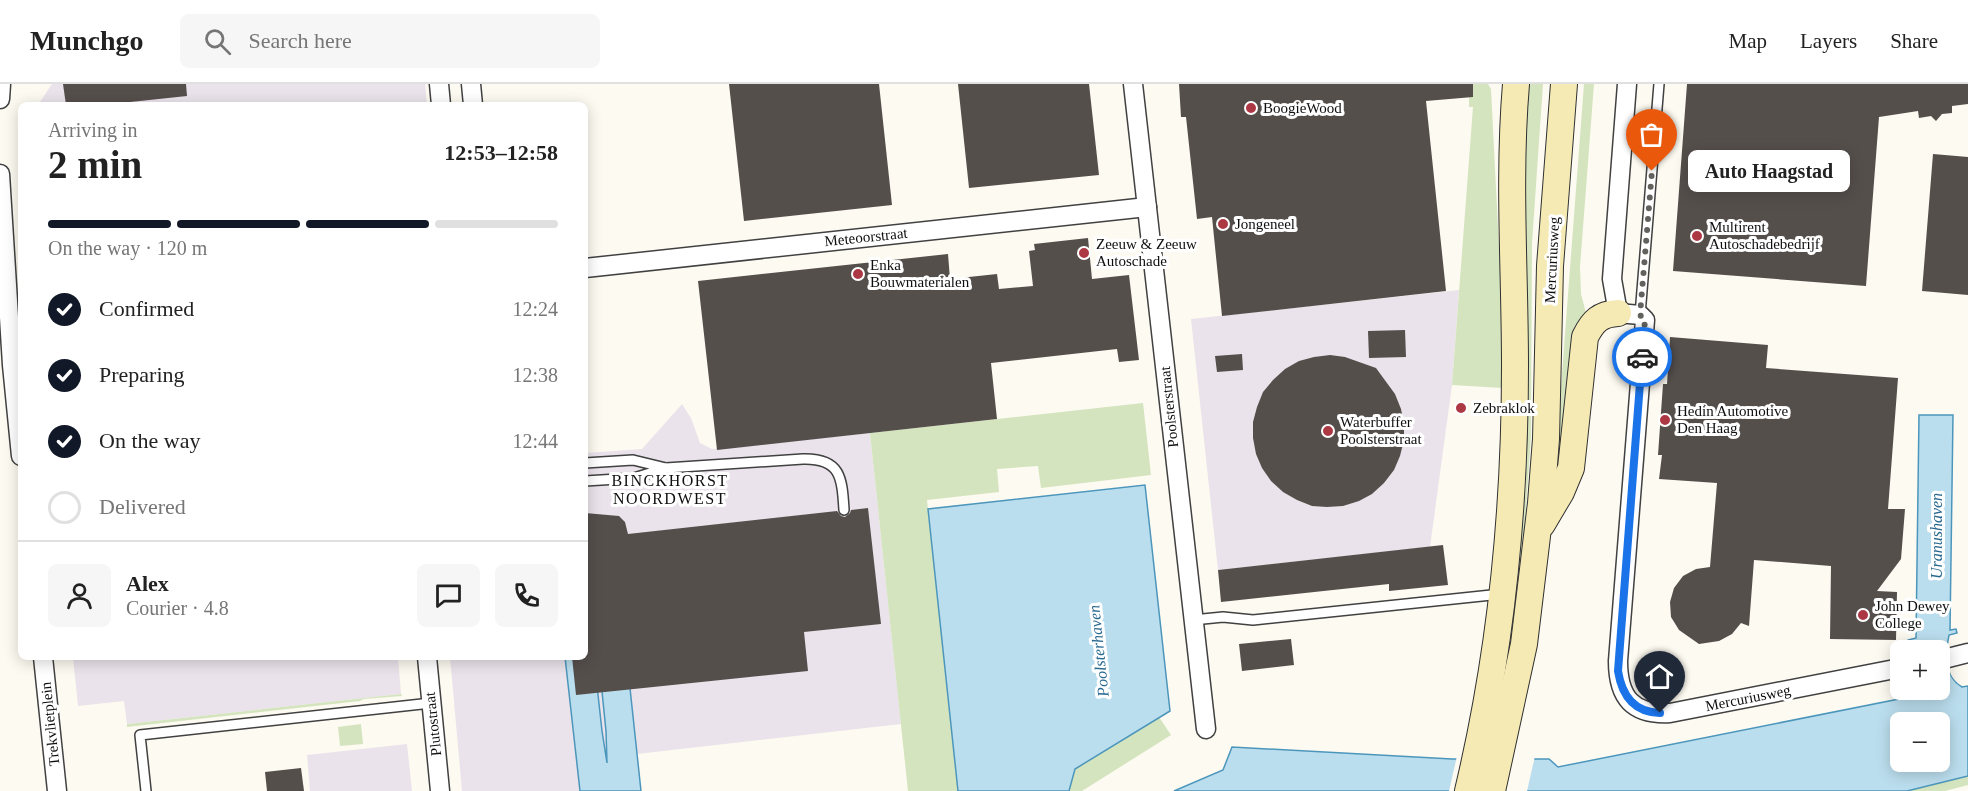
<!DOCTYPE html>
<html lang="en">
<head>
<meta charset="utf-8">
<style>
	:root { --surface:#fff; --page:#f6f6f6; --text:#222; --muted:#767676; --line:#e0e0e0; --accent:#111827 }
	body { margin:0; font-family:"Times New Roman",serif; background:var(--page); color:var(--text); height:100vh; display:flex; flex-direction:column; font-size:22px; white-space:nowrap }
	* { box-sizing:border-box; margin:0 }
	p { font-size:20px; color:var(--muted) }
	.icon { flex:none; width:33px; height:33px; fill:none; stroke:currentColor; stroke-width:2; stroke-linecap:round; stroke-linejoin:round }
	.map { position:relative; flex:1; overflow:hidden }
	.side { position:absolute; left:18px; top:18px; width:570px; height:558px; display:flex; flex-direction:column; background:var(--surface); border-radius:9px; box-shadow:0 3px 15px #0003 }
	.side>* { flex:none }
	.controls { position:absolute; left:1890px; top:556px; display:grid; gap:12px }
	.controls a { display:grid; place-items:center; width:60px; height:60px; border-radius:9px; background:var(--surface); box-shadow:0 3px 15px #0003; font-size:30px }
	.pin { position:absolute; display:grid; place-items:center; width:51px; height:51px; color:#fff; margin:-62px -26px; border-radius:50% 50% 50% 0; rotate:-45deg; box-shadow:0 0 6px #0007 }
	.pin .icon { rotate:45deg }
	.courier { position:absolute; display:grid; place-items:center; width:60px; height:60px; margin:-30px; border:4px solid #1a73e8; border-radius:50%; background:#fff; color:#222; box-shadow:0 2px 8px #0007 }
	.bubble { position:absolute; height:42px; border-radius:9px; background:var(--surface); box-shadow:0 3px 15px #0003; font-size:20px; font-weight:600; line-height:42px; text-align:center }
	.summary em { font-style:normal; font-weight:600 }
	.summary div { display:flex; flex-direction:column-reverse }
	.summary { display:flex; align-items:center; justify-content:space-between; height:102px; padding:0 30px }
	h1 { font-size:39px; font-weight:600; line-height:45px }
	.bar { display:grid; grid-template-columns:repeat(4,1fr); gap:9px 6px; align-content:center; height:72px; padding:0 30px }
	.bar i { height:8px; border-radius:4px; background:var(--line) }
	.bar .current { background:var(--accent) }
	.bar p { grid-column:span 4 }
	.line { display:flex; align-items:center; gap:15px; padding:0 30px; border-top:2px solid var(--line) }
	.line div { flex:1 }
	.round { display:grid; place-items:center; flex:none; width:63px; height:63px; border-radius:9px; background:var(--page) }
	ol { padding:0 30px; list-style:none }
	li { display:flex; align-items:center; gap:18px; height:66px }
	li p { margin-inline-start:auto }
	li .icon { padding:6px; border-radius:50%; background:var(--accent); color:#fff; stroke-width:4 }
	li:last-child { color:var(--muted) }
	li i { width:33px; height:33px; border:3px solid var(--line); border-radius:50% }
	header { display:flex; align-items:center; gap:36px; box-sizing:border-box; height:84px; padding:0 30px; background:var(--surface); border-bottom:2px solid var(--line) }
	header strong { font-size:28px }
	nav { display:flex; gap:33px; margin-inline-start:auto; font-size:21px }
	.search { width:420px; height:54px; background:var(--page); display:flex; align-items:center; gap:15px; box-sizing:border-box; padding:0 21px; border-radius:9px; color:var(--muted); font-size:22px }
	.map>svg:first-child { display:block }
	.industrial { fill:#eae3eb }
	.green { fill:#d4e4be }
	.water { fill:#bbdeee; stroke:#4c96bc; stroke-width:1.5; fill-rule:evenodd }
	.pier { fill:#fdfaf1 }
	.building { fill:#554f4c }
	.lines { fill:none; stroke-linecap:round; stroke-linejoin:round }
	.service-casing { stroke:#414141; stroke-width:12 }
	.minor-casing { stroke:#414141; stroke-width:21 }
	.secondary-casing { stroke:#303030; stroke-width:28 }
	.service { stroke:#fff; stroke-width:9 }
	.minor { stroke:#fff; stroke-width:18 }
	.secondary { stroke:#f5eab4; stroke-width:26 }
	.done { stroke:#62615d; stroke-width:6; stroke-dasharray:0 10.8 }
	.route { stroke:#1a73e8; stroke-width:8 }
	.poi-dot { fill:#ac3844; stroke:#fff; stroke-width:2 }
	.labels { text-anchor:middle; stroke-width:6; stroke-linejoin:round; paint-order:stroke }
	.poi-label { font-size:15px; fill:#0e0e0e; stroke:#fff; text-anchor:start }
	.street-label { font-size:15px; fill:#0e0e0e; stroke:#fff }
	.neighbourhood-label { font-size:16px; letter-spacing:1.5px; fill:#0e0e0e; stroke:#fff }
	.water-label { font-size:16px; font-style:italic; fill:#276890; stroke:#fff }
</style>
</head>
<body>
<header>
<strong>Munchgo</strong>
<div class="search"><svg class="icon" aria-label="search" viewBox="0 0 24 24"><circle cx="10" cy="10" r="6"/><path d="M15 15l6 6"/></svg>Search here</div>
<nav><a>Map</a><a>Layers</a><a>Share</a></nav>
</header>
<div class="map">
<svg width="1968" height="707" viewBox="0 0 1968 707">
	<rect width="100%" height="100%" fill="#fdfaf1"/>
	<g class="industrial">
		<polygon points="52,0 425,0 427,21 38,21"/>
		<polygon points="1459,206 1452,301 1430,463 1218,486 1191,235"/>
		<polygon points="682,320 691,334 700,359 712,365 870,349 901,640 637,670 608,683 577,678 580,707 462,707 450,573 585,573 585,369 642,365"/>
		<polygon points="73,573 398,573 401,610 127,640 124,617 78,622"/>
		<polygon points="407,660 412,707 310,707 307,671"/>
	</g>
	<g class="green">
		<polygon points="1469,0 1488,0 1491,5 1503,243 1503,304 1452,301 1473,23 1469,23"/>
		<polygon points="1527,0 1543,0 1532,159 1531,353 1521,494 1514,493"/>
		<polygon points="1584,0 1594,0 1580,183 1581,210 1586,229 1564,382 1555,382"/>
		<polygon points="1143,319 1151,391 1041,404 1038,382 997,385 999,408 927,416 958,707 908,707 870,349"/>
		<polygon points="401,610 402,612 364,615 360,617 127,643 127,640"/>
		<polygon points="1159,633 1171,651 1082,707 1069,707 1074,685"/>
		<polygon points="361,640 363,660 340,662 338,643"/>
		<polygon points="1968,692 1968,701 1945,707 1907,707"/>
	</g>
	<g class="water">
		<path d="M 1919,331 L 1953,331 L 1950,546 L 1956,545 L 1957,549 L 1949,551 C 1945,569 1944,593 1962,603 L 1968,602 L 1968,692 L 1907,707 L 1174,707 L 1223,686 L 1232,663 L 1452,675 L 1549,675 L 1558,683 L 1924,610 L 1929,606 L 1940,606 L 1940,567 L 1925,567 L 1917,557 L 1908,558 L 1908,556 L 1916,554 ZM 1900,639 L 1940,639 L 1940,678 L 1900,678 Z"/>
		<polygon points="1145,401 1170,627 1075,685 1069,707 958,707 928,425"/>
		<polygon points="612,436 641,707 580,707 565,573 585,573 585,493 602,647 607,679 606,647 585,439"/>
	</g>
	<polygon class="pier" points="1457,672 1535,672 1527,707 1449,707"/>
	<g class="building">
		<polygon points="63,0 186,0 187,12 102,21 66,21"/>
		<polygon points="729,0 879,0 892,121 744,137"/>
		<polygon points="958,0 1089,0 1099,91 969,104"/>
		<polygon points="1179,0 1473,0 1473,13 1426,17 1446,207 1222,232 1212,133 1197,135 1186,33 1181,33"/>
		<polygon points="1687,0 1968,0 1968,20 1952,22 1952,29 1942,30 1936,37 1931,32 1919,34 1918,27 1879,33 1866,202 1673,187"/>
		<polygon points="1933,70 1968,73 1968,211 1922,207"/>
		<polygon points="1088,154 1092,195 1129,191 1139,276 1119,278 1117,265 991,279 997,335 717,366 698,197 948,170 950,195 997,190 999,205 1033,202 1029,167 1035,166 1034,160"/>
		<polygon points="1405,246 1406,273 1369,274 1368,247"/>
		<polygon points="1670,253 1768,261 1766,284 1898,294 1888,425 1905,425 1901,475 1877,507 1897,508 1896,556 1830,555 1831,482 1754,476 1749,542 1741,539 1732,550 1719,557 1699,560 1679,546 1671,533 1670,518 1674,504 1683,492 1696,485 1710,483 1717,399 1659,395 1662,371 1658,371 1663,300 1667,300"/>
		<polygon points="1242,270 1243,286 1217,288 1215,272"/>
		<polygon points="1330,271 1345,273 1376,284 1395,310 1401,325 1404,340 1404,356 1400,372 1394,386 1384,399 1372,410 1359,417 1343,422 1327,423 1312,422 1297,416 1283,408 1271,397 1262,384 1256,370 1253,354 1253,338 1257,323 1263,308 1273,296 1285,285 1299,277 1314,273"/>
		<polygon points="868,424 881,540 804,548 808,587 576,611 572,573 585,573 585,429 619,432 625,438 628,450 837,427 841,432 845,433 850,429 851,426"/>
		<polygon points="1443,461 1448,501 1389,507 1389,500 1221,518 1218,486"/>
		<polygon points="1291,555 1294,581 1242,587 1239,560"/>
		<polygon points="301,684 304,707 267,707 265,688"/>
	</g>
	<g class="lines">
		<defs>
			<g id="service">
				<polyline points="1640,231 1659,0"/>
				<polyline points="585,379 633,376 666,384 634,394 585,397"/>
				<path d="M 666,384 L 803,375 C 841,374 842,394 844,426"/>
				<polyline points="1193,536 1223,533 1253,536 1501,510"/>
				<polyline points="146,707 140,651 431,619"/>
			</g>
			<g id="minor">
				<polyline points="439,0 441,21"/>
				<polyline points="471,0 473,21"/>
				<polyline points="1133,0 1206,645"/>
				<path d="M 1627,0 L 1612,195 L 1618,229 L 1640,231 L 1645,236 L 1618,577 C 1618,614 1633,631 1670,629 L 1900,584"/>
				<polyline points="0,15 1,0"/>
				<polyline points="0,90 12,281 21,372"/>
				<polyline points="585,184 1147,123"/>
				<polyline points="43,573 57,707"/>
				<polyline points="427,573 440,707"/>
				<polyline points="1940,576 1968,569"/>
			</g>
			<g id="secondary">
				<path d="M 1542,440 L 1561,408 L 1571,384 L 1585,253 C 1593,237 1600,230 1618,229"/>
				<path d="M 1468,707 C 1501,569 1515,424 1515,282 C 1515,188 1508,94 1516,0"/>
				<polyline points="1492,707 1524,560 1541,419 1546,355 1550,182 1564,0"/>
			</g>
		</defs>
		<use href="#service" class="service-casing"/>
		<use href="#minor" class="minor-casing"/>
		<use href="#secondary" class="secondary-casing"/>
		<use href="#service" class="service"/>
		<use href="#minor" class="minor"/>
		<use href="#secondary" class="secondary"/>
	</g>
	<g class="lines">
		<polyline class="done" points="1642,273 1645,236 1640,231 1652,87"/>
		<path class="route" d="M 1642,273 L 1618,587 C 1622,612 1634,628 1660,629"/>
	</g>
	<g class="poi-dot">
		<circle cx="1251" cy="24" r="6"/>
		<circle cx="1223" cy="140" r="6"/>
		<circle cx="1697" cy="152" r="6"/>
		<circle cx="1084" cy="169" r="6"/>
		<circle cx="858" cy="190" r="6"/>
		<circle cx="1461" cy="324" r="6"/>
		<circle cx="1665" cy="336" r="6"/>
		<circle cx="1328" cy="347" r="6"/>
		<circle cx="1863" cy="531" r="6"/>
	</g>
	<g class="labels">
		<g class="poi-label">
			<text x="1263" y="29">BoogieWood</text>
			<text x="1235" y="145">Jongeneel</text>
			<text x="1709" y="148">Multirent<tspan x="1709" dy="17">Autoschadebedrijf</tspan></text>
			<text x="1096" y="165">Zeeuw &amp; Zeeuw<tspan x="1096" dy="17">Autoschade</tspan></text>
			<text x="870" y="186">Enka<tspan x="870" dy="17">Bouwmaterialen</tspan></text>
			<text x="1473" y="329">Zebraklok</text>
			<text x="1677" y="332">Hedin Automotive<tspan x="1677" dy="17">Den Haag</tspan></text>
			<text x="1340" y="343">Waterbuffer<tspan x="1340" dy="17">Poolsterstraat</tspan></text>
			<text x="1875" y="527">John Dewey<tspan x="1875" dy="17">College</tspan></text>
		</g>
		<g class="street-label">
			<text transform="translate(866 153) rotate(-6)" y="5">Meteoorstraat</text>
			<text transform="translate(1552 176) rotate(-87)" y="5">Mercuriusweg</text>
			<text transform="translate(1169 323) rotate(-96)" y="5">Poolsterstraat</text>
			<text transform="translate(1748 614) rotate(-11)" y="5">Mercuriusweg</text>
			<text transform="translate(50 640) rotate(-96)" y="5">Trekvlietplein</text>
			<text transform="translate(433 640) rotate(-96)" y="5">Plutostraat</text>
		</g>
		<g class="neighbourhood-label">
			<text x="670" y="402">BINCKHORST<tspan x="670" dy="18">NOORDWEST</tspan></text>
		</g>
		<g class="water-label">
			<text transform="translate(1936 452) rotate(-90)" y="6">Uranushaven</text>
			<text transform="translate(1098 567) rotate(-96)" y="6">Poolsterhaven</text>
		</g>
	</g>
</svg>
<div class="controls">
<a>+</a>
<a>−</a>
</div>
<div class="pin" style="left:1652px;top:87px;background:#ea580c"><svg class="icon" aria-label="bag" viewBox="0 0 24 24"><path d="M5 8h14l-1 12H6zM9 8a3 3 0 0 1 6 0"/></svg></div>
<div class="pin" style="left:1660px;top:629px;background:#1f2937"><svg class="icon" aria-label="home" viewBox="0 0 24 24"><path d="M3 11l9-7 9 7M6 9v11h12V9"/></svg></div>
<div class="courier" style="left:1642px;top:273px"><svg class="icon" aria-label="car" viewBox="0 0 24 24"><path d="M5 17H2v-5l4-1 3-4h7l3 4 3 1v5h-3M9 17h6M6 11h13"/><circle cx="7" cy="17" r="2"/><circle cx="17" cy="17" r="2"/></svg></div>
<div class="bubble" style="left:1688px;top:66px;width:162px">Auto Haagstad</div>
<section class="side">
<div class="summary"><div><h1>2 min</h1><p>Arriving in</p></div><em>12:53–12:58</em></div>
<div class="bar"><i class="current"></i><i class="current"></i><i class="current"></i><i></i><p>On the way · 120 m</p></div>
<ol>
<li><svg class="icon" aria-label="check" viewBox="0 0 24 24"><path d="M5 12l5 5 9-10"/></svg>Confirmed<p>12:24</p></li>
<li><svg class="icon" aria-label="check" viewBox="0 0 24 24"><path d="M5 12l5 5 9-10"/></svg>Preparing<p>12:38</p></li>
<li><svg class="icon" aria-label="check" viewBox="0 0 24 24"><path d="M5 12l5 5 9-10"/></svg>On the way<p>12:44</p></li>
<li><i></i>Delivered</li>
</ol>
<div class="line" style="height:108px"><a class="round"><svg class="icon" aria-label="person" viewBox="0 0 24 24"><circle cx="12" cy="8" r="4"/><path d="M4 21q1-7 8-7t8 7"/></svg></a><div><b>Alex</b><p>Courier · 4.8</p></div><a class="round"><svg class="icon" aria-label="chat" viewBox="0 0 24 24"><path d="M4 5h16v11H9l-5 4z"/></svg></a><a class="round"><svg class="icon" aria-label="phone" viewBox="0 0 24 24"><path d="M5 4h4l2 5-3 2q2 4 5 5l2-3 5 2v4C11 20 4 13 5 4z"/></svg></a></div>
</section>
</div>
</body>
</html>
